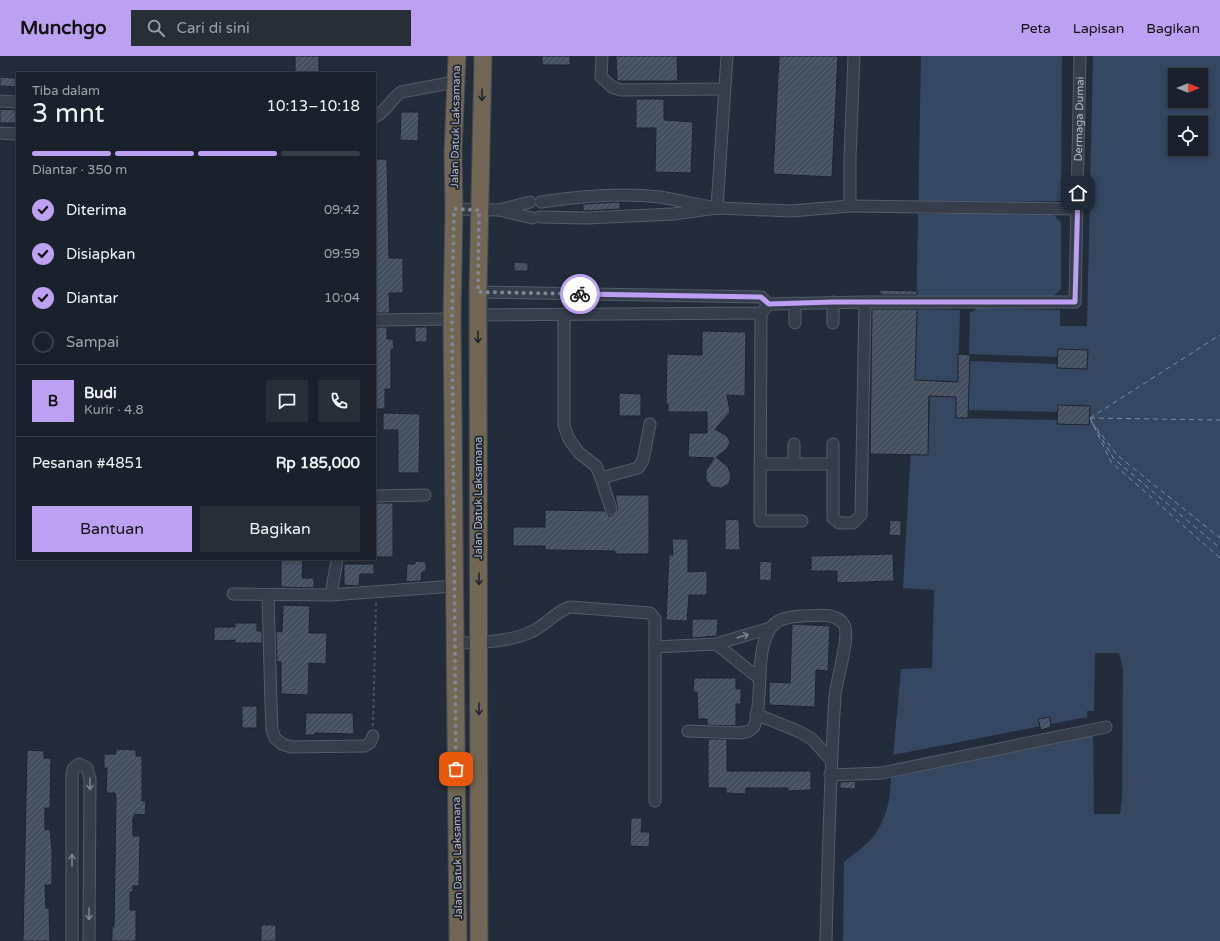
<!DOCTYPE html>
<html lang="id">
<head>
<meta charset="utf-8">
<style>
	:root { --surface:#1a212c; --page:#272e38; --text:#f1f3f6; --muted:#9fa3a9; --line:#383e48; --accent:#bca0f2 }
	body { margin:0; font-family:"Varela Round",sans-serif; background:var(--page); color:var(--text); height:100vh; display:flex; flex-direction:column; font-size:15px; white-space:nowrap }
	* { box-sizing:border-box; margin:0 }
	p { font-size:13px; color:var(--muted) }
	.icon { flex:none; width:22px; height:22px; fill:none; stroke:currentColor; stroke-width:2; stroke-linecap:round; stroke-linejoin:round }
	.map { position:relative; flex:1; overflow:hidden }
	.details { position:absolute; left:16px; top:16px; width:360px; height:488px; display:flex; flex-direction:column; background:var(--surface); border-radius:0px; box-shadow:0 2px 6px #0003,0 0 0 1px var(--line) }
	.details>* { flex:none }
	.needle { width:26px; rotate:90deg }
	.buttons { position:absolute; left:1168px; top:12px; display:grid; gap:8px }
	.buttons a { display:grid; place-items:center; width:40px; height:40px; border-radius:0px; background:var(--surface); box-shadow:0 2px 6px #0003,0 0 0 1px var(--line); font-size:20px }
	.pin { position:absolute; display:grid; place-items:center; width:34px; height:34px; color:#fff; margin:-17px; border-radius:8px; box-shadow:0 2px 6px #0006 }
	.courier { position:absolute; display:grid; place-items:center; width:40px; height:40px; margin:-20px; border:3px solid #bca0f2; border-radius:50%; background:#fff; color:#222; box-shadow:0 1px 5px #0007 }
	.overview em { font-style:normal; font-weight:600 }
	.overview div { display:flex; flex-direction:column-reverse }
	.overview { display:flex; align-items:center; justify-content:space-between; height:68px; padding:0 16px }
	h1 { font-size:26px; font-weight:600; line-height:30px }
	.bar { display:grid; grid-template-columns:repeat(4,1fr); gap:6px 4px; align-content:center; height:48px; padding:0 16px }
	.bar i { height:5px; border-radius:3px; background:var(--line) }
	.bar .active { background:var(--accent) }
	.bar p { grid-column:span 4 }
	.line { display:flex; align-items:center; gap:10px; padding:0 16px; border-top:1px solid var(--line) }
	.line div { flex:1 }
	.round { display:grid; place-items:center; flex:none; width:42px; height:42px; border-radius:0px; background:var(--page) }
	ol { padding:0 16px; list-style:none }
	li { display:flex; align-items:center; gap:12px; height:44px }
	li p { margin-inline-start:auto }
	li .icon { padding:4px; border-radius:50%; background:var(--accent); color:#111; stroke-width:4 }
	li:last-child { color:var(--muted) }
	li i { width:22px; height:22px; border:2px solid var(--line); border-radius:50% }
	.primary-button { display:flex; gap:8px; margin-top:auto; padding:8px 16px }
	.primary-button a { flex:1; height:46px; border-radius:0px; background:var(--accent); color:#111; font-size:16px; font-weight:600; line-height:46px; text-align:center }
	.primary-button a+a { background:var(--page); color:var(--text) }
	header { display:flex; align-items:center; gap:24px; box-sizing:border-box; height:56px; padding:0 20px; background:var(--accent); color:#111 }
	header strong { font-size:19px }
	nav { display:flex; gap:22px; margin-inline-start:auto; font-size:14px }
	.search { width:280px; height:36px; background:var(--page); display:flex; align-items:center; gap:10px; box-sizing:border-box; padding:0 14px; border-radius:0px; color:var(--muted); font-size:15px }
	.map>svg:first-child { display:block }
	.water { fill:#364762; fill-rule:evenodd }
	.pier { fill:#232c3b }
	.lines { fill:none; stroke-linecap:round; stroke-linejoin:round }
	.ferry { stroke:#7a8eaf; stroke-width:1; stroke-dasharray:5 4; stroke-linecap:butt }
	.building { fill:url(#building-hatch); stroke:#1e2532 }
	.minor-casing { stroke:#555c69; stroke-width:13 }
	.highway-casing { stroke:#424956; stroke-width:19 }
	.path { stroke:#425659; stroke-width:2; stroke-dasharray:3 3; stroke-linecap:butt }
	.minor { stroke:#363e4b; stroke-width:11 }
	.highway { stroke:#716754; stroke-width:17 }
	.oneway { stroke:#202632 }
	.oneway2 { stroke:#7a828f }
	.done { stroke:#808896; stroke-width:4; stroke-dasharray:0 7.2 }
	.route { stroke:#bca0f2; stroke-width:5 }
	.labels { text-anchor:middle; stroke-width:3.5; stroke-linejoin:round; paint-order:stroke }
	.street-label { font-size:11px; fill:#b2b9c7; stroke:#1c2330 }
</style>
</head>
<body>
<header>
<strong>Munchgo</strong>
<div class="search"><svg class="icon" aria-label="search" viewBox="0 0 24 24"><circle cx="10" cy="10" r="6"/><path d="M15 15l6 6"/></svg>Cari di sini</div>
<nav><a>Peta</a><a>Lapisan</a><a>Bagikan</a></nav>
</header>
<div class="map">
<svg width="1220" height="885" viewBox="0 0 1220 885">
	<defs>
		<pattern id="building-hatch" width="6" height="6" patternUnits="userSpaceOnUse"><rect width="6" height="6" fill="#444f60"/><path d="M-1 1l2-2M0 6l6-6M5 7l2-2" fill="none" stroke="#5d6675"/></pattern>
	</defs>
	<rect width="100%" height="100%" fill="#232c3b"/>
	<path class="water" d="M 921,0 L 1220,0 L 1220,885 L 843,885 L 844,806 C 872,784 879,781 889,745 L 901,613 L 932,612 L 934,534 L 903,532 L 915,324 ZM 1175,19 L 1201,19 L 1201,45 L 1175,45 ZM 1175,67 L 1201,67 L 1201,93 L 1175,93 Z"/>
	<g class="pier">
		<polygon points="1062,0 1093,0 1087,270 1060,270 1060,254 976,252 975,255 970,256 969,298 1057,301 1058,293 1088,294 1087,313 1057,312 1057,308 970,305 968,354 1058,356 1058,349 1090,350 1089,369 1057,368 1057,364 956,362 956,341 930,340 928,399 911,399 915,324 958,325 960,254 917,253 917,242 1049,244 1061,233 1061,166 1052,157 918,158 919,147 1061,145"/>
		<polygon points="1095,597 1119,597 1123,613 1122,742 1120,758 1094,758 1093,669 892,708 893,699 1087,661 1087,655 1094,655"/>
	</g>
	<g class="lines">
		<g class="ferry">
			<polyline points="1090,362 1111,406 1220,502"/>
			<polyline points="1090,362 1220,279"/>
			<polyline points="1090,362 1220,364"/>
			<polyline points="1091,365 1117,399 1220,482"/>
			<polyline points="1093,368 1114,403 1220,492"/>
		</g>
	</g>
	<g class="building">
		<rect x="295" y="0" width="24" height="17"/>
		<rect x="542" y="0" width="28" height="9"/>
		<polygon points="616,0 677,0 678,25 617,25"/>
		<polygon points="779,0 838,0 832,121 773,118"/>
		<polygon points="0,21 17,22 17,31 0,30"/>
		<polygon points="636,43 664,43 664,64 693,66 691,117 655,116 656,72 636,72"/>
		<polygon points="0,53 17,54 17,67 0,67"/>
		<polygon points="401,56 419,56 418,85 400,84"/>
		<polygon points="375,103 387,103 389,202 403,202 403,237 389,237 390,257 375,257"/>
		<polygon points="620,146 620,153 583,155 583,148"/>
		<polygon points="514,206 528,207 528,215 514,215"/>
		<polygon points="880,234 917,235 917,239 880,239"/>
		<polygon points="872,253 917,253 915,324 958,326 958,298 970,299 968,362 956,362 956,341 929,340 928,399 870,398"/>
		<polygon points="375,271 387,271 387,283 393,283 394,293 391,293 391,333 385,333 385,353 375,353"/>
		<rect x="415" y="271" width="12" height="15"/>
		<polygon points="702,275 746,276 745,340 727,339 730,356 715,373 727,380 730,386 727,393 716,401 728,411 731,419 729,428 721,432 712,431 706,424 706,415 714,402 688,401 689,377 707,377 707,356 668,356 668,348 666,348 667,298 702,299"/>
		<polygon points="1058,293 1088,294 1087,313 1057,312"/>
		<polygon points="619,337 641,338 641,360 619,360"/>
		<polygon points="1058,349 1090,350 1089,369 1057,368"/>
		<polygon points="383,357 420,358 419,417 398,417 398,374 383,374"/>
		<polygon points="615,439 649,439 649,498 615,498 615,495 545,494 545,490 513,490 513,471 545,471 545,454 604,455 609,460 614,459 618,454"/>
		<rect x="375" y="447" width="18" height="54"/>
		<polygon points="739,463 740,494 725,494 725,464"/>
		<polygon points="890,464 901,465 901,480 889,479"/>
		<polygon points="672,483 688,483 688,516 707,515 707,539 689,539 687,565 666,564 669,499 673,499"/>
		<polygon points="893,498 894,525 837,527 837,515 811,515 811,500"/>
		<polygon points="281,503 303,503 302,522 314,522 314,532 281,531"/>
		<polygon points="415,505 426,506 426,516 422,516 421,525 406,526 407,508 415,508"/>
		<polygon points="760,505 772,506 771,525 759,524"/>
		<polygon points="344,508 374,508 374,518 360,518 359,530 344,529"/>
		<polygon points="283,549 310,550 309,577 327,577 326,608 309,607 308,639 281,638 281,606 277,606 276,575 282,576"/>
		<polygon points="692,563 718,563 717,580 692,582"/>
		<polygon points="235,567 257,567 257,575 262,575 262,587 235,587 235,584 214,585 214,571 235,571"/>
		<polygon points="792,568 830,570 828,615 816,614 815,651 769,649 769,626 790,627"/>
		<polygon points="694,622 736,622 736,633 741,633 741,648 736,648 736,670 707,669 707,663 698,663 697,636 693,636"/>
		<rect x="242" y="650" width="15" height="22"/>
		<polygon points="306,657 353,657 354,678 315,677 315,679 305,679"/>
		<polygon points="1050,661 1051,671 1041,674 1038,663"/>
		<polygon points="708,683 727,683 727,715 811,715 811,734 788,735 788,732 746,732 746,738 726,737 726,732 708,732"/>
		<polygon points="116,693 136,694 136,700 142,700 142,745 146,745 145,759 135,758 133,762 133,780 140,780 139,830 133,830 133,836 130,836 130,854 136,854 136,885 112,885 112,871 114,871 116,742 115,737 106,737 107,712 104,712 104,698 116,698"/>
		<polygon points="27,694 44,695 44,702 51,702 50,752 45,752 45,774 50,773 52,795 52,829 45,829 46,852 49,852 50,885 23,885"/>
		<polygon points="856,725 855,733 840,732 840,726"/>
		<polygon points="631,762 642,762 641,776 650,776 649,791 630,790"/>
		<rect x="261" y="869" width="15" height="16"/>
	</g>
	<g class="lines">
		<defs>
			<g id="minor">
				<polyline points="602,0 601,21 612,31 621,34 724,33"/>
				<polyline points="0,45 17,46"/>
				<path d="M 375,61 C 387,55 391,43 401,36 L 455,26"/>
				<polyline points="0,77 17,78"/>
				<path d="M 541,146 C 580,140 620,136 660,141 C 679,144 698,149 717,152 L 727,0"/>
				<polyline points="850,150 1077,153"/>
				<polyline points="454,153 499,154 530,146"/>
				<polyline points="499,154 532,162"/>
				<polyline points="540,161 587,162 673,158 717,152 791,155 850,150 850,102 854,0"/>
				<polyline points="478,236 761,241 769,248 865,246 861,459 853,467 839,467 833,462 833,388"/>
				<polyline points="833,246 833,267"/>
				<path id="s1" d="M 865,246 L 1075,246 L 1080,0"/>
				<polyline points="795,247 795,267"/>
				<polyline points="761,257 760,465 802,465"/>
				<polyline points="564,258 564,370 569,383 579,397 596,410 601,422 611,453"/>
				<polyline points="478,259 761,257 769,248"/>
				<polyline points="375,264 452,263"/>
				<polyline points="760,408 833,408"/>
				<polyline points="794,408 794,388"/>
				<polyline points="601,422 638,412 643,404 650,368"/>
				<polyline points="375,440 425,439"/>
				<polyline points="233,538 331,539 454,530"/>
				<polyline points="268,539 271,648 272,674 275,682 282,688 291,691 365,690 370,687 373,680"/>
				<polyline points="331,539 337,503"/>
				<path d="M 455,587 C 478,587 510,586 531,576 C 545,570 556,555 570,551 L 650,557 L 655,563 L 655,745"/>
				<polyline points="716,588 760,623"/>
				<polyline points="655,591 716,588 770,572"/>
				<polyline points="756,658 800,676 812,683 831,704"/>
				<path d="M 688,675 L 741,677 L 749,675 L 754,671 C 764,643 754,598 770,573 C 777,562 790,561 802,560 C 814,560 836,555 844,569 C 851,579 836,625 835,640 C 830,721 828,803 826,885"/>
				<polyline points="830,719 882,717 1106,671"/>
				<polyline points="72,885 72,718 73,713 79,708 87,712 90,723 89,885"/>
			</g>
			<g id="highway">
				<polyline points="457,0 453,96 454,153 452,263 458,885"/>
				<polyline points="479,885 478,236 483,0"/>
			</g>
		</defs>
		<use href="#minor" class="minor-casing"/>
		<use href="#highway" class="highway-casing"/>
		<polyline class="path" points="373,670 376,546"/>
		<use href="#minor" class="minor"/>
		<use href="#highway" class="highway"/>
	</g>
	<defs><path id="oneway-shaft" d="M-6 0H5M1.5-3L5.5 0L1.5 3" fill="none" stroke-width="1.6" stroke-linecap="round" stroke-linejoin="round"/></defs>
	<g class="oneway">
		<use href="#oneway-shaft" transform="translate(482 39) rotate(91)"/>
		<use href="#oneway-shaft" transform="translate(478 281) rotate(90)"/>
		<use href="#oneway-shaft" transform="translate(479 523) rotate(90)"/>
		<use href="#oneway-shaft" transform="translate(479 653) rotate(90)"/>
	</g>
	<g class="oneway2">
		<use href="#oneway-shaft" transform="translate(743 580) rotate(-17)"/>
		<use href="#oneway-shaft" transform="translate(90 728) rotate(90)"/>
		<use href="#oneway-shaft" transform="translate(72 804) rotate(-90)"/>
		<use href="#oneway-shaft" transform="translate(89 858) rotate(90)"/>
	</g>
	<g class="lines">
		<polyline class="done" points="456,713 452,263 454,153 479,154 478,236 580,238"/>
		<polyline class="route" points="580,238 761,241 769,248 833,246 1075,246 1078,137"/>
	</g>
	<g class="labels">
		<g class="street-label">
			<text dy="4" stroke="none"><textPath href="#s1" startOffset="393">Dermaga Dumai</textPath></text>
			<text transform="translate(455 71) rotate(-89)" y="4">Jalan Datuk Laksamana</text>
			<text transform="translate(478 442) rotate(-90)" y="4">Jalan Datuk Laksamana</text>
			<text transform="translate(457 802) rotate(-91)" y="4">Jalan Datuk Laksamana</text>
		</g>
	</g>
</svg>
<div class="buttons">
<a><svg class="needle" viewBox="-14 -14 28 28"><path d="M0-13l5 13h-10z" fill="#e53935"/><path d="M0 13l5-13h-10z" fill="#9fa3a9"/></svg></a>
<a><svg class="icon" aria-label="locate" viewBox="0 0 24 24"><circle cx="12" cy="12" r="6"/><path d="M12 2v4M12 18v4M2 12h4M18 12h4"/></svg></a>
</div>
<div class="pin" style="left:456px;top:713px;background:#ea580c"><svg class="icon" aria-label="bag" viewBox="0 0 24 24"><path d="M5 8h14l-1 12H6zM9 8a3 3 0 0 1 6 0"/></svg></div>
<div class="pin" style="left:1078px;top:137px;background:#1f2937"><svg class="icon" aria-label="home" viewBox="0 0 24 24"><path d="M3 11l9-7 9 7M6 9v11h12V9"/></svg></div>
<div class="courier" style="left:580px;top:238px"><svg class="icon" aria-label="bike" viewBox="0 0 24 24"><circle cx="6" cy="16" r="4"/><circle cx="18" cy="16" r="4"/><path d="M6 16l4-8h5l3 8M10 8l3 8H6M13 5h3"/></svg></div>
<section class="details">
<div class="overview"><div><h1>3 mnt</h1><p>Tiba dalam</p></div><em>10:13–10:18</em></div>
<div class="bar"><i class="active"></i><i class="active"></i><i class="active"></i><i></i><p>Diantar · 350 m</p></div>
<ol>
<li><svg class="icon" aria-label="check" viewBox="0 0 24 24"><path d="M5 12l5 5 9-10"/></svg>Diterima<p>09:42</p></li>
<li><svg class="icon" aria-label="check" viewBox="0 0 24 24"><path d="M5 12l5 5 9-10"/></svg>Disiapkan<p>09:59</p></li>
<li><svg class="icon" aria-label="check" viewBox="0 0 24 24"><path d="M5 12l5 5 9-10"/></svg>Diantar<p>10:04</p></li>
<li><i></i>Sampai</li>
</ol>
<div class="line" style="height:72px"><b class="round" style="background:var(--accent);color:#111">B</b><div><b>Budi</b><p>Kurir · 4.8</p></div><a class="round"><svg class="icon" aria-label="chat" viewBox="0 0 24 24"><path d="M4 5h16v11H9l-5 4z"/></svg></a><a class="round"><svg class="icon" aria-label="phone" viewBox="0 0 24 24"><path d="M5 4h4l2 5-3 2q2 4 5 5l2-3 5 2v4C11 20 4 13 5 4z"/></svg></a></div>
<div class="line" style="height:52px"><div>Pesanan #4851</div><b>Rp 185,000</b></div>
<div class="primary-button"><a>Bantuan</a><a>Bagikan</a></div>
</section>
</div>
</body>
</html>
